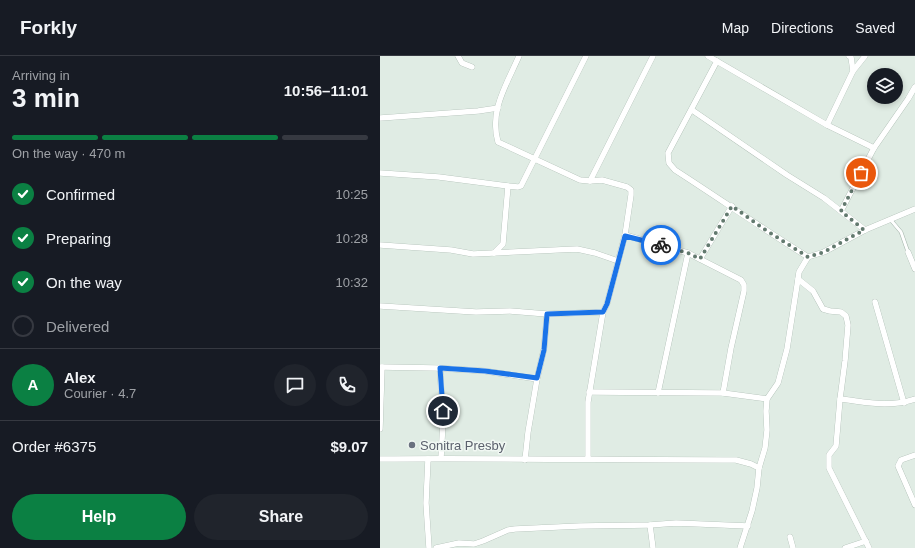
<!DOCTYPE html>
<html lang="en">
<head>
<meta charset="utf-8">
<style>
	:root { --surface:#171b24; --page:#20242c; --text:#f1f3f6; --muted:#9ea1a6; --line:#363941; --accent:#0b8043 }
	body { margin:0; font-family:Arial,sans-serif; background:var(--page); color:var(--text); height:100vh; display:flex; flex-direction:column; font-size:15px; white-space:nowrap }
	* { box-sizing:border-box; margin:0 }
	p { font-size:13px; color:var(--muted) }
	.icon { flex:none; width:22px; height:22px; fill:none; stroke:currentColor; stroke-width:2; stroke-linecap:round; stroke-linejoin:round }
	.map { position:relative; flex:1; overflow:hidden }
	.sheet { display:flex; flex-direction:column; background:var(--surface); width:380px }
	.sheet>* { flex:none }
	.controls { position:absolute; left:487px; top:12px; display:grid; gap:8px }
	.controls a { display:grid; place-items:center; width:36px; height:36px; border-radius:50%; background:var(--surface); box-shadow:0 2px 6px #0003; font-size:20px }
	.pin { position:absolute; display:grid; place-items:center; width:34px; height:34px; color:#fff; margin:-17px; border:2px solid #fff; border-radius:50%; box-shadow:0 1px 4px #0007 }
	.courier { position:absolute; display:grid; place-items:center; width:40px; height:40px; margin:-20px; border:3px solid #1a73e8; border-radius:50%; background:#fff; color:#222; box-shadow:0 1px 5px #0007 }
	.overview em { font-style:normal; font-weight:600 }
	.overview div { display:flex; flex-direction:column-reverse }
	.overview { display:flex; align-items:center; justify-content:space-between; height:68px; padding:0 12px }
	h1 { font-size:26px; font-weight:600; line-height:30px }
	.bar { display:grid; grid-template-columns:repeat(4,1fr); gap:6px 4px; align-content:center; height:48px; padding:0 12px }
	.bar i { height:5px; border-radius:3px; background:var(--line) }
	.bar .selected { background:var(--accent) }
	.bar p { grid-column:span 4 }
	.line { display:flex; align-items:center; gap:10px; padding:0 12px; border-top:1px solid var(--line) }
	.line div { flex:1 }
	.round { display:grid; place-items:center; flex:none; width:42px; height:42px; border-radius:21px; background:var(--page) }
	ol { padding:0 12px; list-style:none }
	li { display:flex; align-items:center; gap:12px; height:44px }
	li p { margin-inline-start:auto }
	li .icon { padding:4px; border-radius:50%; background:var(--accent); color:#fff; stroke-width:4 }
	li:last-child { color:var(--muted) }
	li i { width:22px; height:22px; border:2px solid var(--line); border-radius:50% }
	.button { display:flex; gap:8px; margin-top:auto; padding:8px 12px }
	.button a { flex:1; height:46px; border-radius:24px; background:var(--accent); color:#fff; font-size:16px; font-weight:600; line-height:46px; text-align:center }
	.button a+a { background:var(--page); color:var(--text) }
	header { display:flex; align-items:center; gap:24px; box-sizing:border-box; height:56px; padding:0 20px; background:var(--surface); border-bottom:1px solid var(--line) }
	header strong { font-size:19px }
	nav { display:flex; gap:22px; margin-inline-start:auto; font-size:14px }
	main { display:flex; flex:1; min-height:0 }
	.map>svg:first-child { display:block }
	.lines { fill:none; stroke-linecap:round; stroke-linejoin:round }
	.service-casing { stroke:#a3b4aa; stroke-width:4 }
	.minor-casing { stroke:#a3b4aa; stroke-width:6 }
	.service { stroke:#fff; stroke-width:3 }
	.minor { stroke:#fff; stroke-width:5.5 }
	.done { stroke:#637a6f; stroke-width:4; stroke-dasharray:0 7.2 }
	.route { stroke:#1a73e8; stroke-width:5 }
	.worship-dot { fill:#6b7280; stroke:#f1f8f3; stroke-width:1.5 }
	.labels { text-anchor:middle; stroke-width:3; stroke-linejoin:round; paint-order:stroke }
	.worship-label { font-size:13px; fill:#5b616d; stroke:#f1f8f3; text-anchor:start }
</style>
</head>
<body>
<header>
<strong>Forkly</strong>
<nav><a>Map</a><a>Directions</a><a>Saved</a></nav>
</header>
<main>
<section class="sheet">
<div class="overview"><div><h1>3 min</h1><p>Arriving in</p></div><em>10:56–11:01</em></div>
<div class="bar"><i class="selected"></i><i class="selected"></i><i class="selected"></i><i></i><p>On the way · 470 m</p></div>
<ol>
<li><svg class="icon" aria-label="check" viewBox="0 0 24 24"><path d="M5 12l5 5 9-10"/></svg>Confirmed<p>10:25</p></li>
<li><svg class="icon" aria-label="check" viewBox="0 0 24 24"><path d="M5 12l5 5 9-10"/></svg>Preparing<p>10:28</p></li>
<li><svg class="icon" aria-label="check" viewBox="0 0 24 24"><path d="M5 12l5 5 9-10"/></svg>On the way<p>10:32</p></li>
<li><i></i>Delivered</li>
</ol>
<div class="line" style="height:72px"><b class="round" style="background:var(--accent);color:#fff">A</b><div><b>Alex</b><p>Courier · 4.7</p></div><a class="round"><svg class="icon" aria-label="chat" viewBox="0 0 24 24"><path d="M4 5h16v11H9l-5 4z"/></svg></a><a class="round"><svg class="icon" aria-label="phone" viewBox="0 0 24 24"><path d="M5 4h4l2 5-3 2q2 4 5 5l2-3 5 2v4C11 20 4 13 5 4z"/></svg></a></div>
<div class="line" style="height:52px"><div>Order #6375</div><b>$9.07</b></div>
<div class="button"><a>Help</a><a>Share</a></div>
</section>
<div class="map">
<svg width="535" height="492" viewBox="0 0 535 492">
	<rect width="100%" height="100%" fill="#e0ece4"/>
	<g class="lines">
		<defs>
			<polyline id="service" points="510,163 521,176 528,196"/>
			<g id="minor">
				<polyline points="78,0 82,7 92,11"/>
				<path d="M 139,0 C 127,28 109,54 118,86 L 200,124 L 210,125 L 222,124 L 247,131 L 251,134 L 251,139 L 245,179 L 227,248 L 223,256 L 208,346 L 208,402"/>
				<polyline points="328,0 447,69 494,92"/>
				<polyline points="469,0 471,1 473,15"/>
				<path d="M 337,5 L 288,97 L 289,107 L 295,114 C 340,143 383,173 428,201"/>
				<polyline points="312,54 407,119 444,142 485,174"/>
				<polyline points="0,62 98,55 118,52"/>
				<polyline points="447,69 473,15 485,0"/>
				<polyline points="0,117 59,121 128,130 138,131 141,130 206,0"/>
				<polyline points="210,125 273,0"/>
				<polyline points="461,155 494,92 528,43 535,31"/>
				<polyline points="245,179 308,197 361,224 364,229 364,235 351,292 343,337"/>
				<polyline points="0,189 71,194 93,198 197,193 215,197 238,205"/>
				<polyline points="528,196 535,213"/>
				<polyline points="114,197 123,188 128,130"/>
				<polyline points="320,203 352,150"/>
				<polyline points="495,246 524,347"/>
				<polyline points="0,250 96,256 130,255 167,258 223,256"/>
				<polyline points="0,311 56,312 105,315 157,323"/>
				<polyline points="60,312 63,366 61,402"/>
				<polyline points="209,336 343,337 387,343"/>
				<polyline points="278,337 308,197"/>
				<path d="M 460,343 C 487,346 507,352 535,343"/>
				<polyline points="0,373 2,311"/>
				<polyline points="535,399 521,404 518,410 535,449"/>
				<path d="M 0,403 C 119,402 238,404 356,404 L 371,408 L 379,412"/>
				<polyline points="48,403 46,447 49,492"/>
				<polyline points="145,404 148,376 157,323 164,293 167,258"/>
				<polyline points="270,469 273,492"/>
				<polyline points="410,481 413,492"/>
				<polyline points="56,492 79,487 94,488 103,485 128,474 135,473 200,470 270,469 296,467 368,470"/>
				<polyline points="360,492 372,455 377,432 379,412 385,392 387,374 386,355 387,343 398,327 407,293 418,223"/>
				<polyline points="465,492 486,485"/>
				<polyline points="489,492 449,412 449,399 456,390 460,343 465,305 468,269 466,260 461,256 450,255 443,253 433,235 418,223 419,216 428,201 444,196 485,174 535,153"/>
			</g>
		</defs>
		<use href="#service" class="service-casing"/>
		<use href="#minor" class="minor-casing"/>
		<use href="#service" class="service"/>
		<use href="#minor" class="minor"/>
	</g>
	<g class="lines">
		<polyline class="done" points="281,189 308,197 320,203 352,150 384,173 428,201 444,196 484,174 461,155 481,117"/>
		<polyline class="route" points="63,355 60,312 105,315 157,322 164,294 167,258 223,256 227,248 245,180 281,189"/>
	</g>
	<circle class="worship-dot" cx="32" cy="389" r="4"/>
	<g class="labels">
		<g class="worship-label">
			<text x="40" y="394">Sonitra Presby</text>
		</g>
	</g>
</svg>
<div class="controls">
<a><svg class="icon" aria-label="layers" viewBox="0 0 24 24"><path d="M12 4l9 5-9 5-9-5zM3 14l9 5 9-5"/></svg></a>
</div>
<div class="pin" style="left:481px;top:117px;background:#ea580c"><svg class="icon" aria-label="bag" viewBox="0 0 24 24"><path d="M5 8h14l-1 12H6zM9 8a3 3 0 0 1 6 0"/></svg></div>
<div class="pin" style="left:63px;top:355px;background:#1f2937"><svg class="icon" aria-label="home" viewBox="0 0 24 24"><path d="M3 11l9-7 9 7M6 9v11h12V9"/></svg></div>
<div class="courier" style="left:281px;top:189px"><svg class="icon" aria-label="bike" viewBox="0 0 24 24"><circle cx="6" cy="16" r="4"/><circle cx="18" cy="16" r="4"/><path d="M6 16l4-8h5l3 8M10 8l3 8H6M13 5h3"/></svg></div>
</div>
</main>
</body>
</html>
